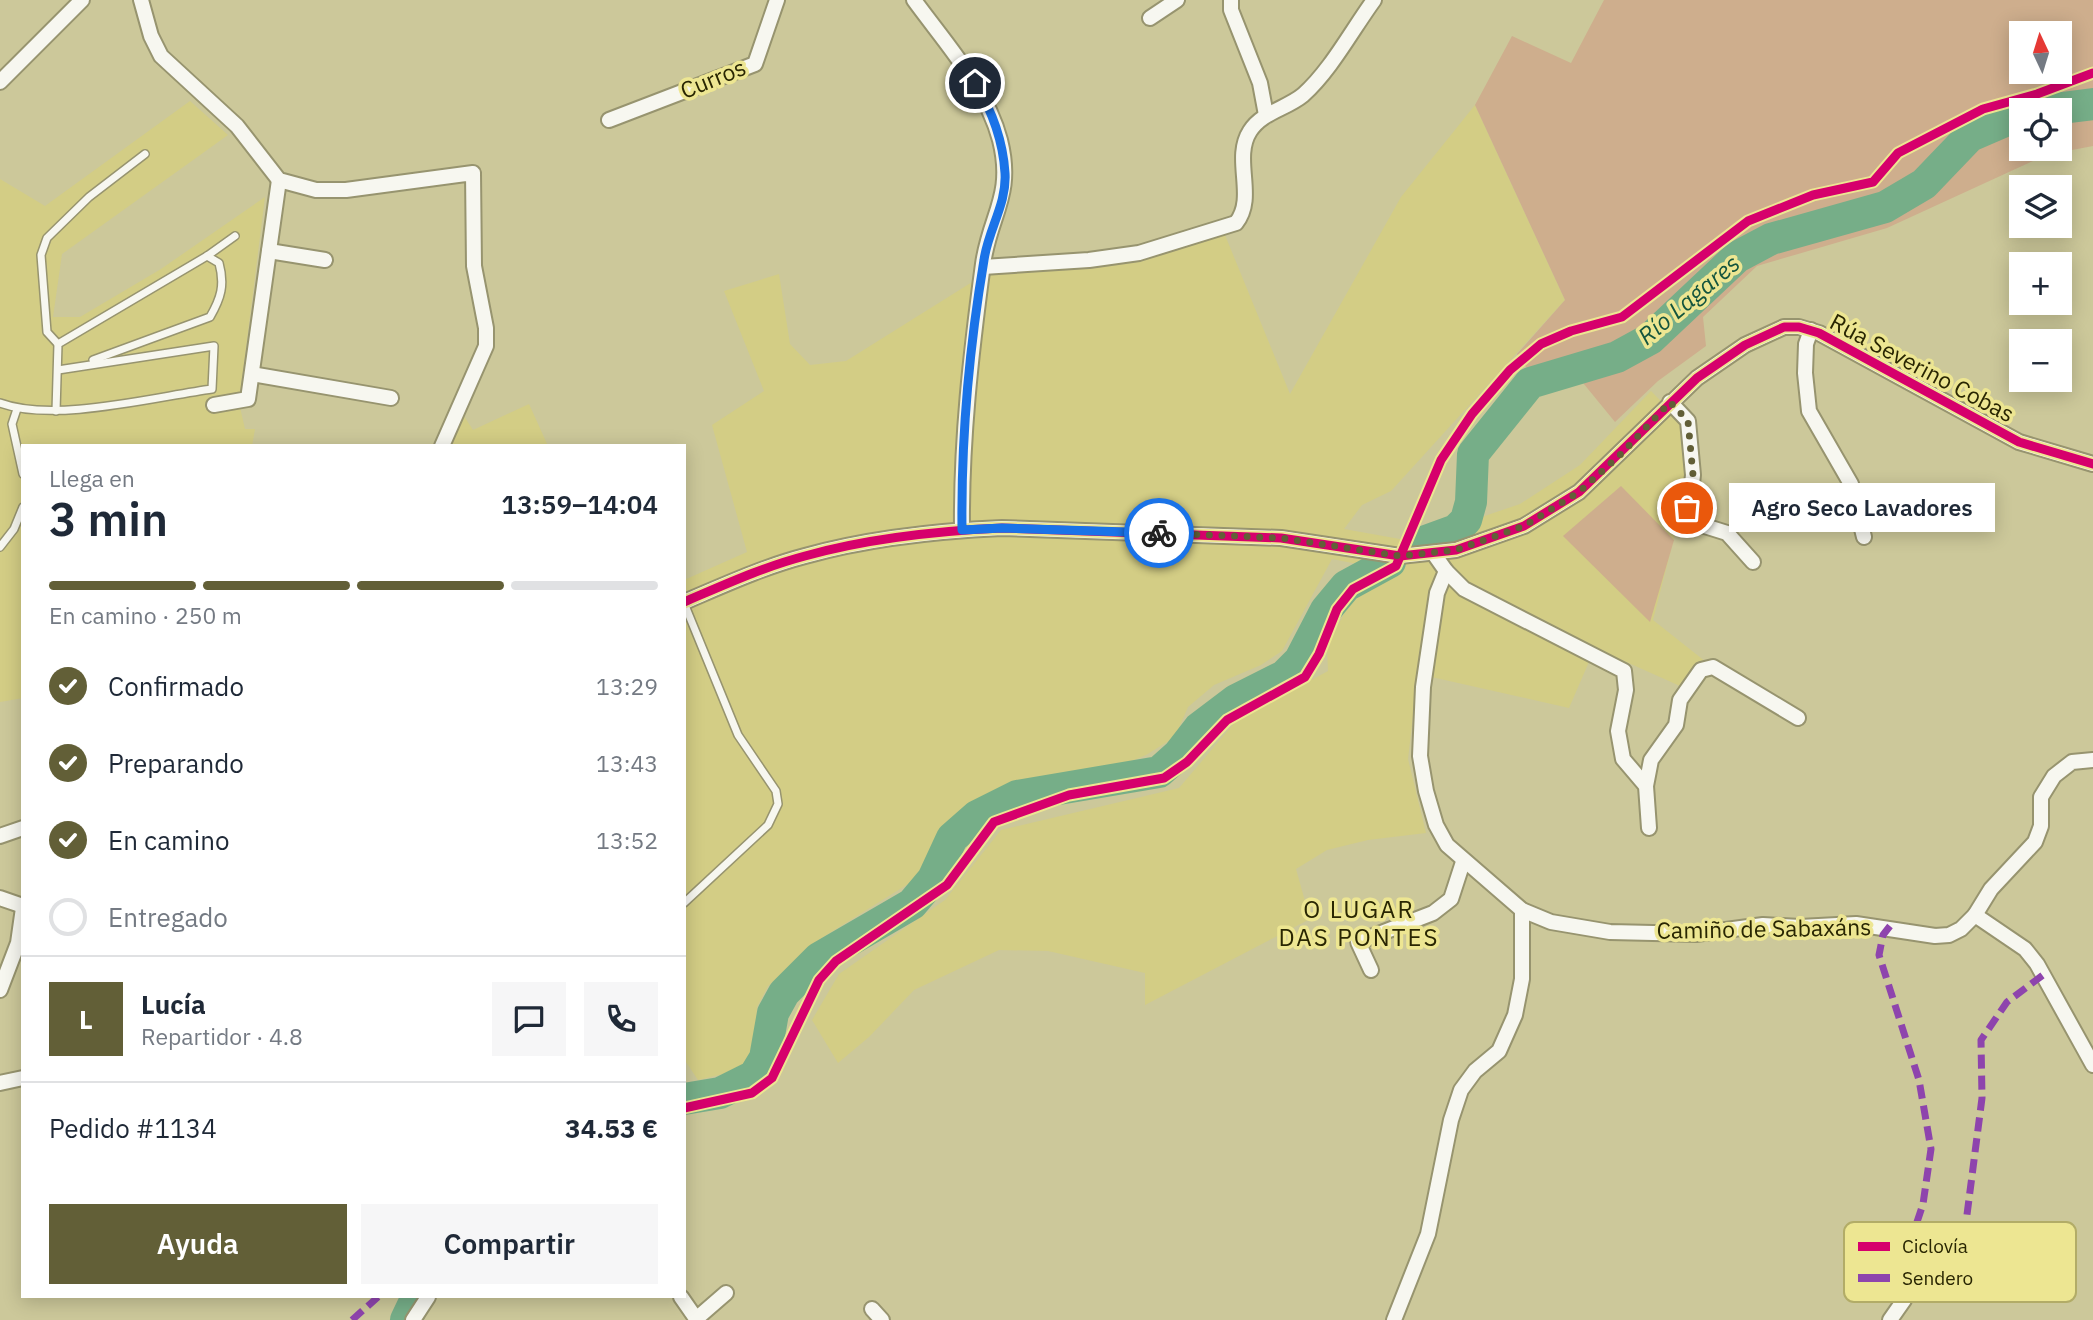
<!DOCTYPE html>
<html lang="es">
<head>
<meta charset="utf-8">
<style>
	:root { --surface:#fff; --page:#f6f6f7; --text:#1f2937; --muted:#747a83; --line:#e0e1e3; --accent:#625f37 }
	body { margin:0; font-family:"IBM Plex Sans",sans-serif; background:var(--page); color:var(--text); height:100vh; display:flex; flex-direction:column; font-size:26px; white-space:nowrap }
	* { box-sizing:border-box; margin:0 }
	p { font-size:23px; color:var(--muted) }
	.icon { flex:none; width:38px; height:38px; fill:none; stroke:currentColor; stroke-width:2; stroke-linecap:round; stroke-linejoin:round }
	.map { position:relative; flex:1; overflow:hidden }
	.details { position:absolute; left:21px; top:444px; width:665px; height:854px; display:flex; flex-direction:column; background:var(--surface); border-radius:0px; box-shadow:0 4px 18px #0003 }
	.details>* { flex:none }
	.needle { width:46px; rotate:356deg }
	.tools { position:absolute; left:2009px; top:21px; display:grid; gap:14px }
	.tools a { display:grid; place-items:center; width:63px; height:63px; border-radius:0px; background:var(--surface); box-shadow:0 4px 18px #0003; font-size:35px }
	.pin { position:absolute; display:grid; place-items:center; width:60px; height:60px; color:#fff; margin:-30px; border:4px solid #fff; border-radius:50%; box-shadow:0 2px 7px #0007 }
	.courier { position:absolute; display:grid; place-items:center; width:70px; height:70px; margin:-35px; border:5px solid #1a73e8; border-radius:50%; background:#fff; color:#222; box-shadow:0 2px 9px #0007 }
	.bubble { position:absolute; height:49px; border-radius:0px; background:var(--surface); box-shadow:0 4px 18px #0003; font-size:23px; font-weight:600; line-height:49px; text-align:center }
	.summary em { font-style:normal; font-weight:600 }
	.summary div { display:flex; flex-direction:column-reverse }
	.summary { display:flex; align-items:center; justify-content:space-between; height:119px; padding:0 28px }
	h1 { font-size:46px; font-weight:600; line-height:52px }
	.bar { display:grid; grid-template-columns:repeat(4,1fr); gap:10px 7px; align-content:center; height:84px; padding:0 28px }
	.bar i { height:9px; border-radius:5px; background:var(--line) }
	.bar .selected { background:var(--accent) }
	.bar p { grid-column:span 4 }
	.line { display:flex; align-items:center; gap:18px; padding:0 28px; border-top:2px solid var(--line) }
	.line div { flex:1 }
	.round { display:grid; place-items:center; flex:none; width:74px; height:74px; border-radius:0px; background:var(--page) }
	ol { padding:0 28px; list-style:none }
	li { display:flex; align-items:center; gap:21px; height:77px }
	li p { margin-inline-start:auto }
	li .icon { padding:7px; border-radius:50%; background:var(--accent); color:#fff; stroke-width:4 }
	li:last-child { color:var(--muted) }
	li i { width:38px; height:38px; border:4px solid var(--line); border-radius:50% }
	.primary-button { display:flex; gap:14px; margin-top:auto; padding:14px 28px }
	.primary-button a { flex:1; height:80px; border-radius:0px; background:var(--accent); color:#fff; font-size:28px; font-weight:600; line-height:80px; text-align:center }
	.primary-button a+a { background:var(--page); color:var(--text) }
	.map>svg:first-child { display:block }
	.built { fill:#d3cd85 }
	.green { fill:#ceae8d; fill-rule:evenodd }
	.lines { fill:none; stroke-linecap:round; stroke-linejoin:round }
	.river { stroke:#76ae88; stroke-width:32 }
	.service-casing { stroke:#97946f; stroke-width:10 }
	.minor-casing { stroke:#97946f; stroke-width:18 }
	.service { stroke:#f7f7f0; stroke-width:7 }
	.minor { stroke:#f7f7f0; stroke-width:14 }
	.quiet { stroke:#8e44ad; stroke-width:7; stroke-dasharray:14 7; stroke-linecap:butt }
	.cycleway-casing { stroke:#ede692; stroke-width:13 }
	.cycleway { stroke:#d6006c; stroke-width:9 }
	.done { stroke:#625f37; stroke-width:7; stroke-dasharray:0 12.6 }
	.route { stroke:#1a73e8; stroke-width:9 }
	.labels { text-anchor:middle; stroke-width:7; stroke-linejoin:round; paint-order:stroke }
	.street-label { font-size:23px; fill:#292602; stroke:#ede692 }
	.water-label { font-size:24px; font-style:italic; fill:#14553e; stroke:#ede692 }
	.neighbourhood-label { font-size:24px; letter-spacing:2px; fill:#292602; stroke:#ede692 }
	.key { fill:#ede692; stroke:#b2ac67; stroke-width:2 }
	.key-label { font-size:19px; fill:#292602 }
</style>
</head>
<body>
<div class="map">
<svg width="2093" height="1320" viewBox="0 0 2093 1320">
	<rect width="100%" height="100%" fill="#ccc89a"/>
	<g class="built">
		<polygon points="190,101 228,135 62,254 53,317 80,317 161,269 265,197 239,403 245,429 255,429 252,446 23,446 23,698 0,702 0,179 45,206"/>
		<polygon points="1475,105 1565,300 1391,491 1362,505 1344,529 1411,541 1444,539 1467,522 1520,504 1580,465 1651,391 1683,424 1689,479 1653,620 1706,662 1689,690 1595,648 1569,708 1418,674 1408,759 1426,833 1368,840 1327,850 1296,869 1310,919 1145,1005 1145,973 1048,951 999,950 914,990 869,1037 838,1063 812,1020 839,974 945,900 1001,830 1179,788 1236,721 1328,671 1327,646 1356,591 1398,572 1332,559 1282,651 1261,665 1214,685 1188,707 1175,737 1146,755 1105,772 1043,778 988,794 952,819 916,879 820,939 768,986 757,1007 755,1054 736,1071 698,1080 684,1059 684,580 747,552 712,425 764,391 724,291 779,274 790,344 810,365 846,361 993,269 1139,258 1225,235 1290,394 1401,197"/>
		<polygon points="529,404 548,446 447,446 462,413 473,430"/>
	</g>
	<g class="green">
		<path d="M 1604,0 L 2093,0 L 2093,146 L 2046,155 L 1887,228 L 1757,266 L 1703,317 L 1706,346 L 1658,381 L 1615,422 L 1579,378 L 1544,393 L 1517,354 L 1565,300 L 1475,105 L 1512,36 L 1571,63 ZM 2021,33 L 2060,33 L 2060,72 L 2021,72 ZM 2021,110 L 2060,110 L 2060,149 L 2021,149 Z"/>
		<polygon points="1621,486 1674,540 1650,622 1563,536"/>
	</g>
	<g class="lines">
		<g class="river">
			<polyline points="2046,110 2093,104"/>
			<polyline points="1423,542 1456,530 1466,520 1471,502 1473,454 1530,383 1617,357 1650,339 1737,257 1771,239 1885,207 1924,184 1970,136 2021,114"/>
			<polyline points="684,1099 720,1093 754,1076 765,1058 773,1013 784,993 819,958 912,904 933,879 952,838 977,816 1017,796 1159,772 1178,755 1199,728 1236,700 1284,676 1300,660 1326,610 1346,586 1390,562"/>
			<polyline points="406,1320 417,1297"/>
		</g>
		<defs>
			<g id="service">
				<polyline points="58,344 47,332 41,255 47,238 89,197 145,154"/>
				<path d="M 93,360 L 210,317 C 221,298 225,285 219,263 L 207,256"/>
				<path d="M 0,403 C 54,423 154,397 212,389 L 214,346 L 58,370"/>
				<polyline points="17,409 12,424 23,474"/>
				<polyline points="56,411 58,344 207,256 235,236"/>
				<polyline points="0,547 14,529 23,507"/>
				<polyline points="684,603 738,735 776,791 778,804 768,825 684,903"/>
			</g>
			<g id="minor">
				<polyline points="141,0 151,36 161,56 237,126 279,180 316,190 346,190 473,173 474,266 486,328 486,346 442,446"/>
				<path d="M 914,0 C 946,44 986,87 1000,140 C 1014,196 990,214 983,264 C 971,353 961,441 962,530"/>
				<polyline points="1231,0 1231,10 1260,83 1266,115"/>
				<polyline points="1150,18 1177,0"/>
				<polyline points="0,82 82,0"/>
				<polyline points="609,120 755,64 777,0"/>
				<polyline points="269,251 325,260"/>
				<path d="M 983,267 L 1089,260 L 1139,253 L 1236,223 C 1257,197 1232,159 1250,131 C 1262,112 1286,109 1303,95 C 1331,70 1352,30 1374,0"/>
				<polyline points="1811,330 1806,344 1805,373 1809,411 1851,484 1864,537"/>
				<polyline points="252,374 391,398"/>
				<polyline points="1670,402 1688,421 1693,475 1688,516 1695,523 1727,533 1753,562"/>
				<polyline points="214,405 248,399 279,180"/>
				<polyline points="1434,554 1446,571 1437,593 1423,687 1420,756 1426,791 1436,825 1447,845 1522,910 1551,922 1610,932 1696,934 1763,925 1800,927 1856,924 1935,936 1949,935 1961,929 1975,915 2025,949 2037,964 2093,1065"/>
				<polyline points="1446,571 1464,589 1624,671 1626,690 1618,731 1623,759 1646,786 1649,828"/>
				<path d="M 684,602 C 724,585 763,567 805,556 C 869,538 936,531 1002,528 L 1281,538 L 1400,556 L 1456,550 L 1524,526 L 1579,492 L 1697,378 L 1745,345 L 1784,327 L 1799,327 L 1819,333 L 2019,442 L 2093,464"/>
				<polyline points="1646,786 1651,760 1676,725 1680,700 1701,670 1713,667 1798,718"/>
				<polyline points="0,836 23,828"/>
				<polyline points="0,898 23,906"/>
				<polyline points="1975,915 1991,889 2035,842 2041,826 2041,797 2054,776 2072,762 2093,760"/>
				<polyline points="1371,970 1358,942 1433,913 1451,899 1463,862"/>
				<polyline points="0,990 18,943 23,908"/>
				<polyline points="0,1083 23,1078"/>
				<polyline points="681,1297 697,1320"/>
				<polyline points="872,1309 882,1320"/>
				<polyline points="696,1319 726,1293"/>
				<polyline points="413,1320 428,1297"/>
				<polyline points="1394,1320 1428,1234 1451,1120 1461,1090 1475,1071 1499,1051 1515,1015 1522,979 1522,910"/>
				<polyline points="1890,1320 1904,1300 1911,1270"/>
			</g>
		</defs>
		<use href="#service" class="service-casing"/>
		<use href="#minor" class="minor-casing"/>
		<use href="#service" class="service"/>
		<use href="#minor" class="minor"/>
		<g class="quiet">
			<polyline points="1890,926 1883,935 1879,955 1919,1080 1931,1149 1923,1204 1914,1231 1911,1270"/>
			<polyline points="1960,1276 1965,1268 1964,1238 1982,1098 1981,1040 2007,1002 2043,975"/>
			<polyline points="352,1320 378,1297"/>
		</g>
		<defs>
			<g id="cycleway">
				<path d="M 684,602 C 724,585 763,567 805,556 C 869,538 936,531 1002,528 L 1281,538 L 1400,556 L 1456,550 L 1524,526 L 1579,492 L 1697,378 L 1745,345 L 1784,327 L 1799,327 L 1819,333 L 2019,442 L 2093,464"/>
				<polyline points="684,1108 752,1093 772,1078 819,980 836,961 947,885 994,822 1069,795 1164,778 1187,762 1227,720 1305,677 1319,654 1337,609 1353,589 1396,566 1441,460 1472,414 1510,370 1541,344 1571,331 1622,317 1748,221 1813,195 1873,182 1898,153 1983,109 2037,94 2093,73"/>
			</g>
		</defs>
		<use href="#cycleway" class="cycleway-casing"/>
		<use href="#cycleway" class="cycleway"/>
	</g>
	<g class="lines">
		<polyline class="done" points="1159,533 1281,538 1400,556 1456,550 1524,526 1579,492 1622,453 1670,402 1688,421 1693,475 1687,508"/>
		<path class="route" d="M 975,83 C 991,109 1003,141 1005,173 C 1007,204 988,230 984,260 C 969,349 961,440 962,530 L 1002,528 L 1159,533"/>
	</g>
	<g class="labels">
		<g class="street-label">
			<text transform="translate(713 79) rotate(-22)" y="8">Curros</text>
			<text transform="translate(1922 368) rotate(28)" y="8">Rúa Severino Cobas</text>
			<text transform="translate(1764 929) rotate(-1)" y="8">Camiño de Sabaxáns</text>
		</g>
		<g class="water-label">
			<text transform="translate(1689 300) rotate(-40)" y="8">Río Lagares</text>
		</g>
		<g class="neighbourhood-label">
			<text x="1359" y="918">O LUGAR<tspan x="1359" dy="28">DAS PONTES</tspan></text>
		</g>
	</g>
	<rect x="1844" y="1222" width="232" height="80" rx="10" class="key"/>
	<rect x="1858" y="1242" width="32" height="9" fill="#d6006c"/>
	<rect x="1858" y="1274" width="32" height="8" fill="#8e44ad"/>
	<g class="key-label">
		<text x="1902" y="1253">Ciclovía</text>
		<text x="1902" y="1285">Sendero</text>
	</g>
</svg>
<div class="tools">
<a><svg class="needle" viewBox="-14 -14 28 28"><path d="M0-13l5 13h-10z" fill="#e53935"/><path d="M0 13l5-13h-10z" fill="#747a83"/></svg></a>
<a><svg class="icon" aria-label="locate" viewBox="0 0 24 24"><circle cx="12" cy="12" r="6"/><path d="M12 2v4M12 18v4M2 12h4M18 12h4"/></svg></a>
<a><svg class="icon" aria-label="layers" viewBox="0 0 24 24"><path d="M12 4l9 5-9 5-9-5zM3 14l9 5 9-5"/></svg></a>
<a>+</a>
<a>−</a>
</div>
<div class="pin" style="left:1687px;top:508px;background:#ea580c"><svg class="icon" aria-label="bag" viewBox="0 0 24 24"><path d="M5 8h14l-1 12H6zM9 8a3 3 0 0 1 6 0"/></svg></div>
<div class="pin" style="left:975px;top:83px;background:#1f2937"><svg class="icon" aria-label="home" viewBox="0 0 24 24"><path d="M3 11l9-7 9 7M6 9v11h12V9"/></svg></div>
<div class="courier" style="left:1159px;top:533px"><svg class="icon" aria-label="bike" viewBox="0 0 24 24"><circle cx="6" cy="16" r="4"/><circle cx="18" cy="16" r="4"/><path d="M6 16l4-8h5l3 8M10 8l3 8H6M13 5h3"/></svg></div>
<div class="bubble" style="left:1729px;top:483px;width:266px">Agro Seco Lavadores</div>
<section class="details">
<div class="summary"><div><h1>3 min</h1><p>Llega en</p></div><em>13:59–14:04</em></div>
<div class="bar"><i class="selected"></i><i class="selected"></i><i class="selected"></i><i></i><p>En camino · 250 m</p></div>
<ol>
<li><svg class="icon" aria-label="check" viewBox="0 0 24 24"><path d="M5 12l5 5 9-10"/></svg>Confirmado<p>13:29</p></li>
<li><svg class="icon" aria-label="check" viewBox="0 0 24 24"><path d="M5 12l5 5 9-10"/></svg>Preparando<p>13:43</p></li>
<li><svg class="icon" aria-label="check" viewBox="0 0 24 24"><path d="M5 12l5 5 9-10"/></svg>En camino<p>13:52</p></li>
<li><i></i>Entregado</li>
</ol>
<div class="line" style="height:126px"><b class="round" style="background:var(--accent);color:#fff">L</b><div><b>Lucía</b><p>Repartidor · 4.8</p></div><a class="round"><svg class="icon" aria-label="chat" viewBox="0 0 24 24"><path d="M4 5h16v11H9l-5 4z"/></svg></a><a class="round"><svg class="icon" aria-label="phone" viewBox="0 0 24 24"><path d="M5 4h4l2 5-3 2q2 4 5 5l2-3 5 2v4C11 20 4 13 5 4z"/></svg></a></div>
<div class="line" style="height:91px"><div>Pedido #1134</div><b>34.53 €</b></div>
<div class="primary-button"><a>Ayuda</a><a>Compartir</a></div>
</section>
</div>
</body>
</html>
